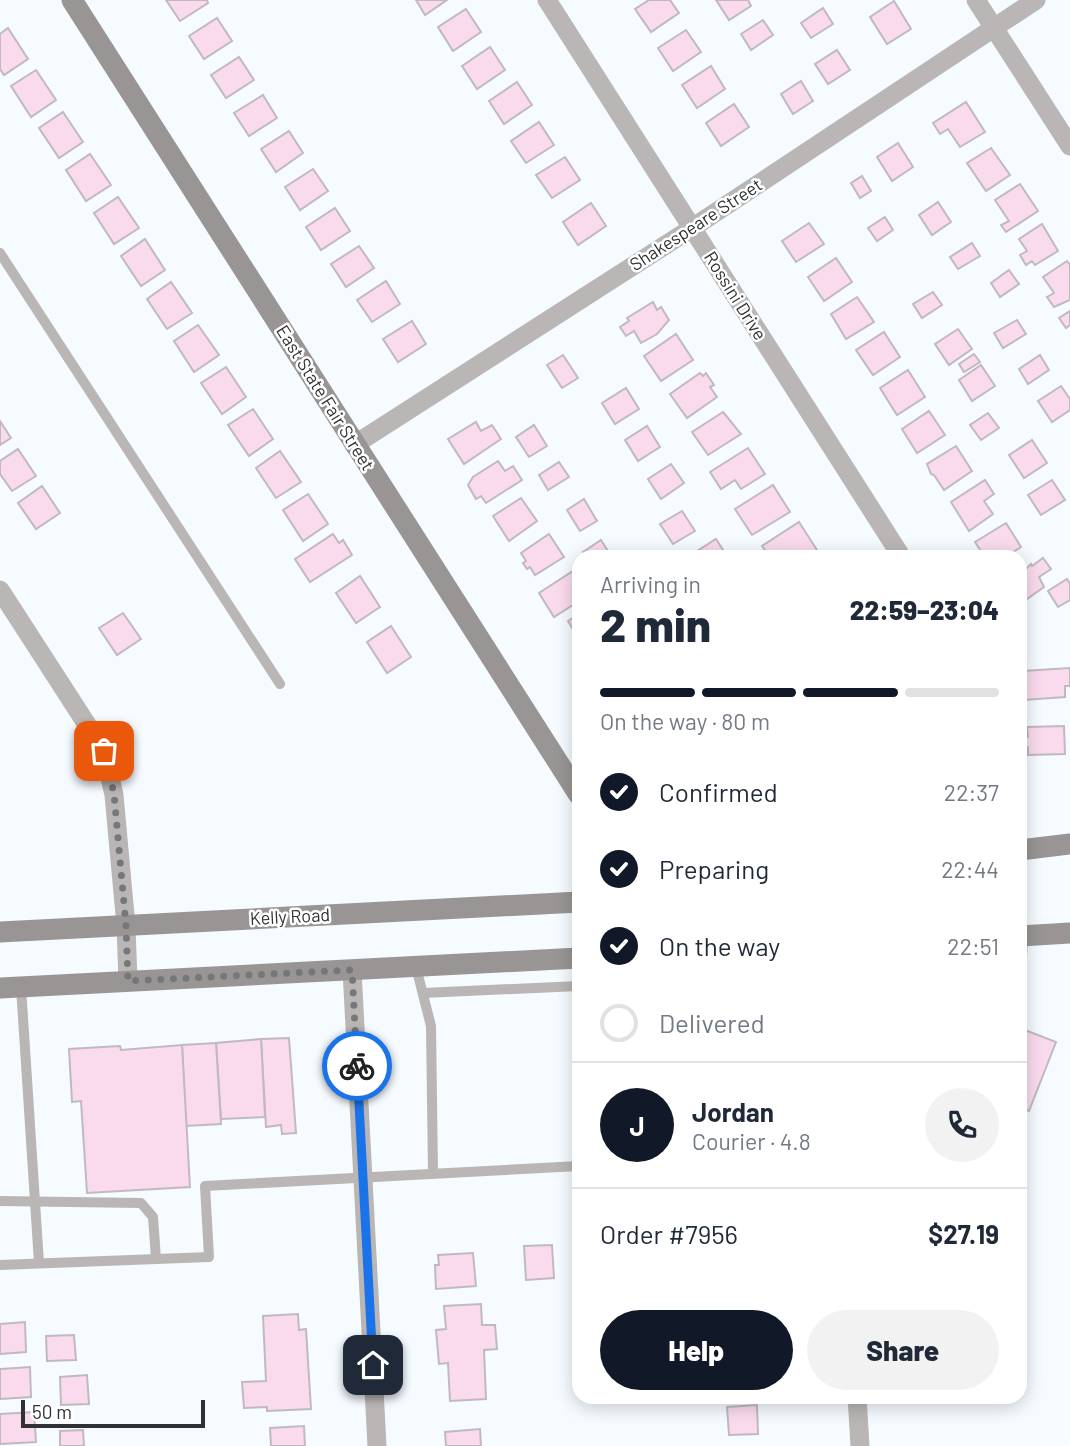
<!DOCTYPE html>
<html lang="en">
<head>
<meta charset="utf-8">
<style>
	:root { --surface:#fff; --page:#f2f2f3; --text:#1f2937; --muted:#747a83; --line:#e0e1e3; --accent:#111827 }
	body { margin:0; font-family:Barlow,sans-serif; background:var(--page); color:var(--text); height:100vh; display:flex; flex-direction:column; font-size:26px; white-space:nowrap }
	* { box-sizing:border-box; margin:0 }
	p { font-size:23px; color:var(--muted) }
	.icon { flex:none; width:38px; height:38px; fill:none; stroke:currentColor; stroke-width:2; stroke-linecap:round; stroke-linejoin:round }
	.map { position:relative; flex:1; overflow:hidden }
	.panel { position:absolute; left:572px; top:550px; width:455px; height:854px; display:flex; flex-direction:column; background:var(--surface); border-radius:21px; box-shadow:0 4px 18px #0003 }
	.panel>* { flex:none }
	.scale { position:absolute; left:21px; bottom:18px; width:184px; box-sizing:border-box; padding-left:7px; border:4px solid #2f3132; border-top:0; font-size:19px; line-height:24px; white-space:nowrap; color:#2f3132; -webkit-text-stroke:5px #fff; paint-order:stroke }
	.pin { position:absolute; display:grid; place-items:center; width:60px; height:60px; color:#fff; margin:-30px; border-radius:14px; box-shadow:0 4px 10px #0006 }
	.courier { position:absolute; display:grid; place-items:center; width:70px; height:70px; margin:-35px; border:5px solid #1a73e8; border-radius:50%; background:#fff; color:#222; box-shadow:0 2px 9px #0007 }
	.headline em { font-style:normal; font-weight:800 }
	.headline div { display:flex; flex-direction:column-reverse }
	.headline { display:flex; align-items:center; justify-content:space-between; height:119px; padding:0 28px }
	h1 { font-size:46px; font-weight:800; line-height:52px }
	.bar { display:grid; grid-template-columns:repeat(4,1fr); gap:10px 7px; align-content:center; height:84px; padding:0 28px }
	.bar i { height:9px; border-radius:5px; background:var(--line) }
	.bar .active { background:var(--accent) }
	.bar p { grid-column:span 4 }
	.line { display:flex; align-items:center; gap:18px; padding:0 28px; border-top:2px solid var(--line) }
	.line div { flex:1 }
	.round { display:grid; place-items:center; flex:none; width:74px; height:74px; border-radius:37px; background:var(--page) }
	ol { padding:0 28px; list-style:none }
	li { display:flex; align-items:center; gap:21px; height:77px }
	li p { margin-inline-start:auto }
	li .icon { padding:7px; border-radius:50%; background:var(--accent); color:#fff; stroke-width:4 }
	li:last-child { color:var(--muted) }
	li i { width:38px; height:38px; border:4px solid var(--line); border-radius:50% }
	.primary-button { display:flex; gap:14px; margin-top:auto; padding:14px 28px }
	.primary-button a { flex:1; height:80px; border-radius:42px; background:var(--accent); color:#fff; font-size:28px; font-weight:800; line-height:80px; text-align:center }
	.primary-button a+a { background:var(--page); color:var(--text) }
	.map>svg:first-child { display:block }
	.building { fill:#fadbee; stroke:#c0babe; stroke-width:2 }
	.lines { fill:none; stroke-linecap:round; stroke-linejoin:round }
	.lane { stroke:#b9b6b5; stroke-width:10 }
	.street { stroke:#b9b6b5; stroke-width:19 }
	.secondary { stroke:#999594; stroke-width:21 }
	.done { stroke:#75787a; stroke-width:7; stroke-dasharray:0 12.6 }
	.route { stroke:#1a73e8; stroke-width:9 }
	.labels { text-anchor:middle; stroke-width:5; stroke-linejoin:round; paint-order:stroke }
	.street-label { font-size:18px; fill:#2f3132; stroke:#fff }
</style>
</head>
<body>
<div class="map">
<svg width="1070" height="1446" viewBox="0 0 1070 1446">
	<rect width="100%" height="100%" fill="#f6fbff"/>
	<g class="building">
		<polygon points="166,0 207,0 208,3 180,21"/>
		<polygon points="416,0 447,0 425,15"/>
		<polygon points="649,0 670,0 679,13 651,32 635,9"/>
		<polygon points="716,0 748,0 751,6 729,20"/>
		<polygon points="894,1 911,29 887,44 870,17"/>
		<polygon points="823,8 833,24 811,38 801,23"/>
		<polygon points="466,9 481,32 453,51 438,27"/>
		<polygon points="217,18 232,41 204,59 189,36"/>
		<polygon points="763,20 773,35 751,50 741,34"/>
		<polygon points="8,28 28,59 4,75 0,69 0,34"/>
		<polygon points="686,30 701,52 673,71 658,48"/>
		<polygon points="490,47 505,70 477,89 462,66"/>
		<polygon points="837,50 850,70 828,84 815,64"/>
		<polygon points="239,57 254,80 226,98 211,75"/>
		<polygon points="711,66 725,89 697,108 682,85"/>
		<polygon points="36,70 56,100 31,117 11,86"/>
		<polygon points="801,81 813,101 793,114 781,94"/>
		<polygon points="517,82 532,105 504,124 489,101"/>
		<polygon points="263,95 277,118 249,136 234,113"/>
		<polygon points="966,102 985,132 960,147 948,129 940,134 933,123"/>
		<polygon points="734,104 749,127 721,146 706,123"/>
		<polygon points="63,112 83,142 59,158 39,128"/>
		<polygon points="539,122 554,145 526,163 511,141"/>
		<polygon points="289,131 303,153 276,172 261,149"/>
		<polygon points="898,143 913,167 892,181 877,157"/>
		<polygon points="991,148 1010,175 986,191 967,163"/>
		<polygon points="90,154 111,185 86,201 66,170"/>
		<polygon points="565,157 580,180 552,198 536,175"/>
		<polygon points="313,169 328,191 300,210 285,187"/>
		<polygon points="862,176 871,191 860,198 851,183"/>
		<polygon points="1020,184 1038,211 1006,232 1001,225 1009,221 995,200"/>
		<polygon points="118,197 139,228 114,244 94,213"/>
		<polygon points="938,202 951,222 932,235 919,215"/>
		<polygon points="591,203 606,226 578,245 563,222"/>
		<polygon points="335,208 350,231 321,250 306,227"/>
		<polygon points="885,217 893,230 877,241 868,228"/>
		<polygon points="809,223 824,244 796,262 782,241"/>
		<polygon points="1042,224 1058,251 1035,265 1032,261 1026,265 1020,255 1027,251 1019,239"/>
		<polygon points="145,239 165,270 141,286 121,256"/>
		<polygon points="972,243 980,256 958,269 950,257"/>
		<polygon points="359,246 374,268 346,287 331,264"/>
		<polygon points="836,258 852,282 824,301 808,277"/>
		<polygon points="1067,261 1070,265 1070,300 1054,307 1047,297 1054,293 1043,277"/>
		<polygon points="1009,270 1019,284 1000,297 991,283"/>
		<polygon points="386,281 400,304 372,322 357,300"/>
		<polygon points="171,282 192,313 167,329 147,299"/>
		<polygon points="933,292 942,305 922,318 913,304"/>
		<polygon points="857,297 874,322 846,339 831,314"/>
		<polygon points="653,302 657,310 661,307 669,320 657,334 641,343 634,331 626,336 620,327 629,321 627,318"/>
		<polygon points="1070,311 1070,325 1066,328 1059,318"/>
		<polygon points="1017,320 1026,334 1003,348 994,333"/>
		<polygon points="412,321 426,344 398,362 383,339"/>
		<polygon points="198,325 219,355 194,372 174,341"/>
		<polygon points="958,329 972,349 949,365 935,344"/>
		<polygon points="884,332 900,357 873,375 856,350"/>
		<polygon points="676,334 693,360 661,381 644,356"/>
		<polygon points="974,354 980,362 964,372 959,364"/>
		<polygon points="563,355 578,378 562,388 547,365"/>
		<polygon points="1040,355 1049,370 1028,384 1019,369"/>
		<polygon points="981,365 995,386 972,401 959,380"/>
		<polygon points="226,367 246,397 222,414 201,383"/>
		<polygon points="908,370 925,397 897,415 880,388"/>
		<polygon points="700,373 703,376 706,373 714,385 710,387 717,397 687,418 670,394"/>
		<polygon points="1061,386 1070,399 1070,410 1052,422 1038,401"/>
		<polygon points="626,388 639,409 615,424 602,403"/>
		<polygon points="253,409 273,439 249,456 228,425"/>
		<polygon points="929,411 945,435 917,453 902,429"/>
		<polygon points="723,412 741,434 708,455 692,432"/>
		<polygon points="988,413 999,428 981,440 970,425"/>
		<polygon points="0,421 11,438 0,445"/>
		<polygon points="476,422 481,431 492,425 501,439 464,464 448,439"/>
		<polygon points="534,425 547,446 529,457 516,437"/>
		<polygon points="647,426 660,447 638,461 625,440"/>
		<polygon points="1032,440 1047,463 1024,478 1009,455"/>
		<polygon points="956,446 972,471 944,490 934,475 931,474 927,464"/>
		<polygon points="748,448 765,474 741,489 735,480 721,489 710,472"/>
		<polygon points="18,449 36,476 12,491 0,474 0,461"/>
		<polygon points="280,451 301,482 276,498 256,468"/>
		<polygon points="498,461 505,471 513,466 522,480 486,503 481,496 476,499 468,485 473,477"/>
		<polygon points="559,462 569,477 548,490 539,475"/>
		<polygon points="671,464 684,483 661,499 648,479"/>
		<polygon points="985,480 994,494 984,501 993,514 969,531 951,502"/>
		<polygon points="1052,480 1065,500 1041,515 1028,495"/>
		<polygon points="773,485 790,512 752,535 735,509"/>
		<polygon points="42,486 60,513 36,529 18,503"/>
		<polygon points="308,494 328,524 303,541 283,510"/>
		<polygon points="521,498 537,521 509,541 493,516"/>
		<polygon points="584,499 597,521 580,531 567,510"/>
		<polygon points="682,511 695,531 673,544 660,524"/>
		<polygon points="799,522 817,550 809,556 769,556 762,546"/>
		<polygon points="1006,523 1021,547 1007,556 984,556 975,542"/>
		<polygon points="333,534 339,543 343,540 352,555 310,582 295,559"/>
		<polygon points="549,534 564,557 535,575 530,567 527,569 523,563 526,561 521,553"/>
		<polygon points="716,539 727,556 696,556 694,553"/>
		<polygon points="601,540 611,556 585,556 583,552"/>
		<polygon points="1043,558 1051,569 1039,577 1044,587 1020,604 1020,570 1024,567 1026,569 1031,564 1032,566"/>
		<polygon points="573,571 579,581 579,601 554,617 539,593"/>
		<polygon points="360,576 380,607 356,623 336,593"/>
		<polygon points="1067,579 1070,584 1070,600 1058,607 1048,591"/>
		<polygon points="123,613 141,639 117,655 99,628"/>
		<polygon points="579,614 579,639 568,621"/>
		<polygon points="391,626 411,657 387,673 367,642"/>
		<polygon points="1070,668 1070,686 1065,686 1065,697 1024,700 1024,691 1020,692 1020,673 1023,673 1023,671"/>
		<polygon points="1064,726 1065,754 1028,755 1028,747 1023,746 1023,738 1028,737 1027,727"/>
		<polygon points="1020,1028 1056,1042 1029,1111 1020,1107"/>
		<polygon points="289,1038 296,1133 282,1134 281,1125 266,1127 261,1039"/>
		<polygon points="261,1039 265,1117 221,1119 216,1043"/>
		<polygon points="216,1043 221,1124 186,1126 182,1045"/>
		<polygon points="182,1045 190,1187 87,1193 81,1101 72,1102 69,1049 120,1046 121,1050"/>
		<polygon points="552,1245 554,1278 526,1280 524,1246"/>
		<polygon points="473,1253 476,1286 436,1289 435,1265 439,1265 438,1255"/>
		<polygon points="481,1304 482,1325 495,1325 497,1349 484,1350 486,1399 450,1401 448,1363 439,1364 436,1330 446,1329 444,1306"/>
		<polygon points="298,1314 299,1330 306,1329 311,1409 267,1411 267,1407 244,1408 242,1382 266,1381 263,1316"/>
		<polygon points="25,1322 26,1352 0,1354 0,1324"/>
		<polygon points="74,1335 76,1360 47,1361 46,1336"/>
		<polygon points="30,1367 31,1397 0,1399 0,1369"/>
		<polygon points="87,1375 89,1404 61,1405 60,1377"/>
		<polygon points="757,1405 758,1434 729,1435 727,1407"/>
		<polygon points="34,1412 36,1442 0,1444 0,1414"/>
		<polygon points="304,1426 305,1446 271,1446 270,1428"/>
		<polygon points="480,1429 481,1446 446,1446 445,1432"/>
		<polygon points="83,1430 84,1446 60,1446 60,1431"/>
	</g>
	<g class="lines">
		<g class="lane">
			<polyline points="0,253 280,684"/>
			<polyline points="416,967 431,1026 433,1173"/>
			<polyline points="21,987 39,1263"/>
			<polyline points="423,993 579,986"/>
			<polyline points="1020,999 1023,936"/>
			<polyline points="0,1201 141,1203 153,1217 156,1259"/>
			<polyline points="0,1265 209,1257 205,1186 579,1166"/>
		</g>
		<g class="street">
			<polyline points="547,0 901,556"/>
			<polyline points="976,0 1070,146"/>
			<polyline points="354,445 692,228 1036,0"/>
			<polyline points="0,590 104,751 114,795 126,926 128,981"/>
			<polyline points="352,970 377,1446"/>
			<polyline points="857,1396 860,1446"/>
		</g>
		<g class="secondary">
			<polyline points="72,0 579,795"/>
			<polyline points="1020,850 1070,844"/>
			<polyline points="0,932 579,902"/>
			<polyline points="1020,936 1070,933"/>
			<polyline points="0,988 579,958"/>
		</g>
	</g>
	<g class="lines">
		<polyline class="done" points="104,751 114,794 126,926 128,981 352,970 357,1066"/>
		<polyline class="route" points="357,1066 373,1365"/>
	</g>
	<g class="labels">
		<g class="street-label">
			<text transform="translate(696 225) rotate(-33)" y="6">Shakespeare Street</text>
			<text transform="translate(735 296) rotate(58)" y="6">Rossini Drive</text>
			<text transform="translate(325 398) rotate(58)" y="6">East State Fair Street</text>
			<text transform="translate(290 917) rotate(-3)" y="6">Kelly Road</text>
		</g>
	</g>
</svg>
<div class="scale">50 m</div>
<div class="pin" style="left:104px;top:751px;background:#ea580c"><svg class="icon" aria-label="bag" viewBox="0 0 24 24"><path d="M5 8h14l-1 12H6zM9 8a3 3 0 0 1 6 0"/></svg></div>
<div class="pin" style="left:373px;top:1365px;background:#1f2937"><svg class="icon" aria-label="home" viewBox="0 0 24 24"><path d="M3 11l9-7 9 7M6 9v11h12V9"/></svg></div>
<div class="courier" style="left:357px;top:1066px"><svg class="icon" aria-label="bike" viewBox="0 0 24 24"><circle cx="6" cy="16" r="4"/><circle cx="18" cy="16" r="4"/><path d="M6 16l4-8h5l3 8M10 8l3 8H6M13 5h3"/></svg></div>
<section class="panel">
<div class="headline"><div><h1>2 min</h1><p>Arriving in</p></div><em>22:59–23:04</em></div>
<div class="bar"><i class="active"></i><i class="active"></i><i class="active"></i><i></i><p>On the way · 80 m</p></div>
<ol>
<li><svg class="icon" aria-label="check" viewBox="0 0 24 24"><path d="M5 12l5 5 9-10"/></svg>Confirmed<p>22:37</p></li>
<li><svg class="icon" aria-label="check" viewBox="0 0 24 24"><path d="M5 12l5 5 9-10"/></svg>Preparing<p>22:44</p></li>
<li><svg class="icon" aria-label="check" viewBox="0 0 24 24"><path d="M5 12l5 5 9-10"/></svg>On the way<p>22:51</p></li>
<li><i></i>Delivered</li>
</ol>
<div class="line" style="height:126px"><b class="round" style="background:var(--accent);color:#fff">J</b><div><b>Jordan</b><p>Courier · 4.8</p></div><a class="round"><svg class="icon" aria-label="phone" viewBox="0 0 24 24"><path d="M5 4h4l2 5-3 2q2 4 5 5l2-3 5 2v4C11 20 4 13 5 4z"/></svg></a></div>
<div class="line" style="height:91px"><div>Order #7956</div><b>$27.19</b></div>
<div class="primary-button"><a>Help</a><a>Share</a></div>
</section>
</div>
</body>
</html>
